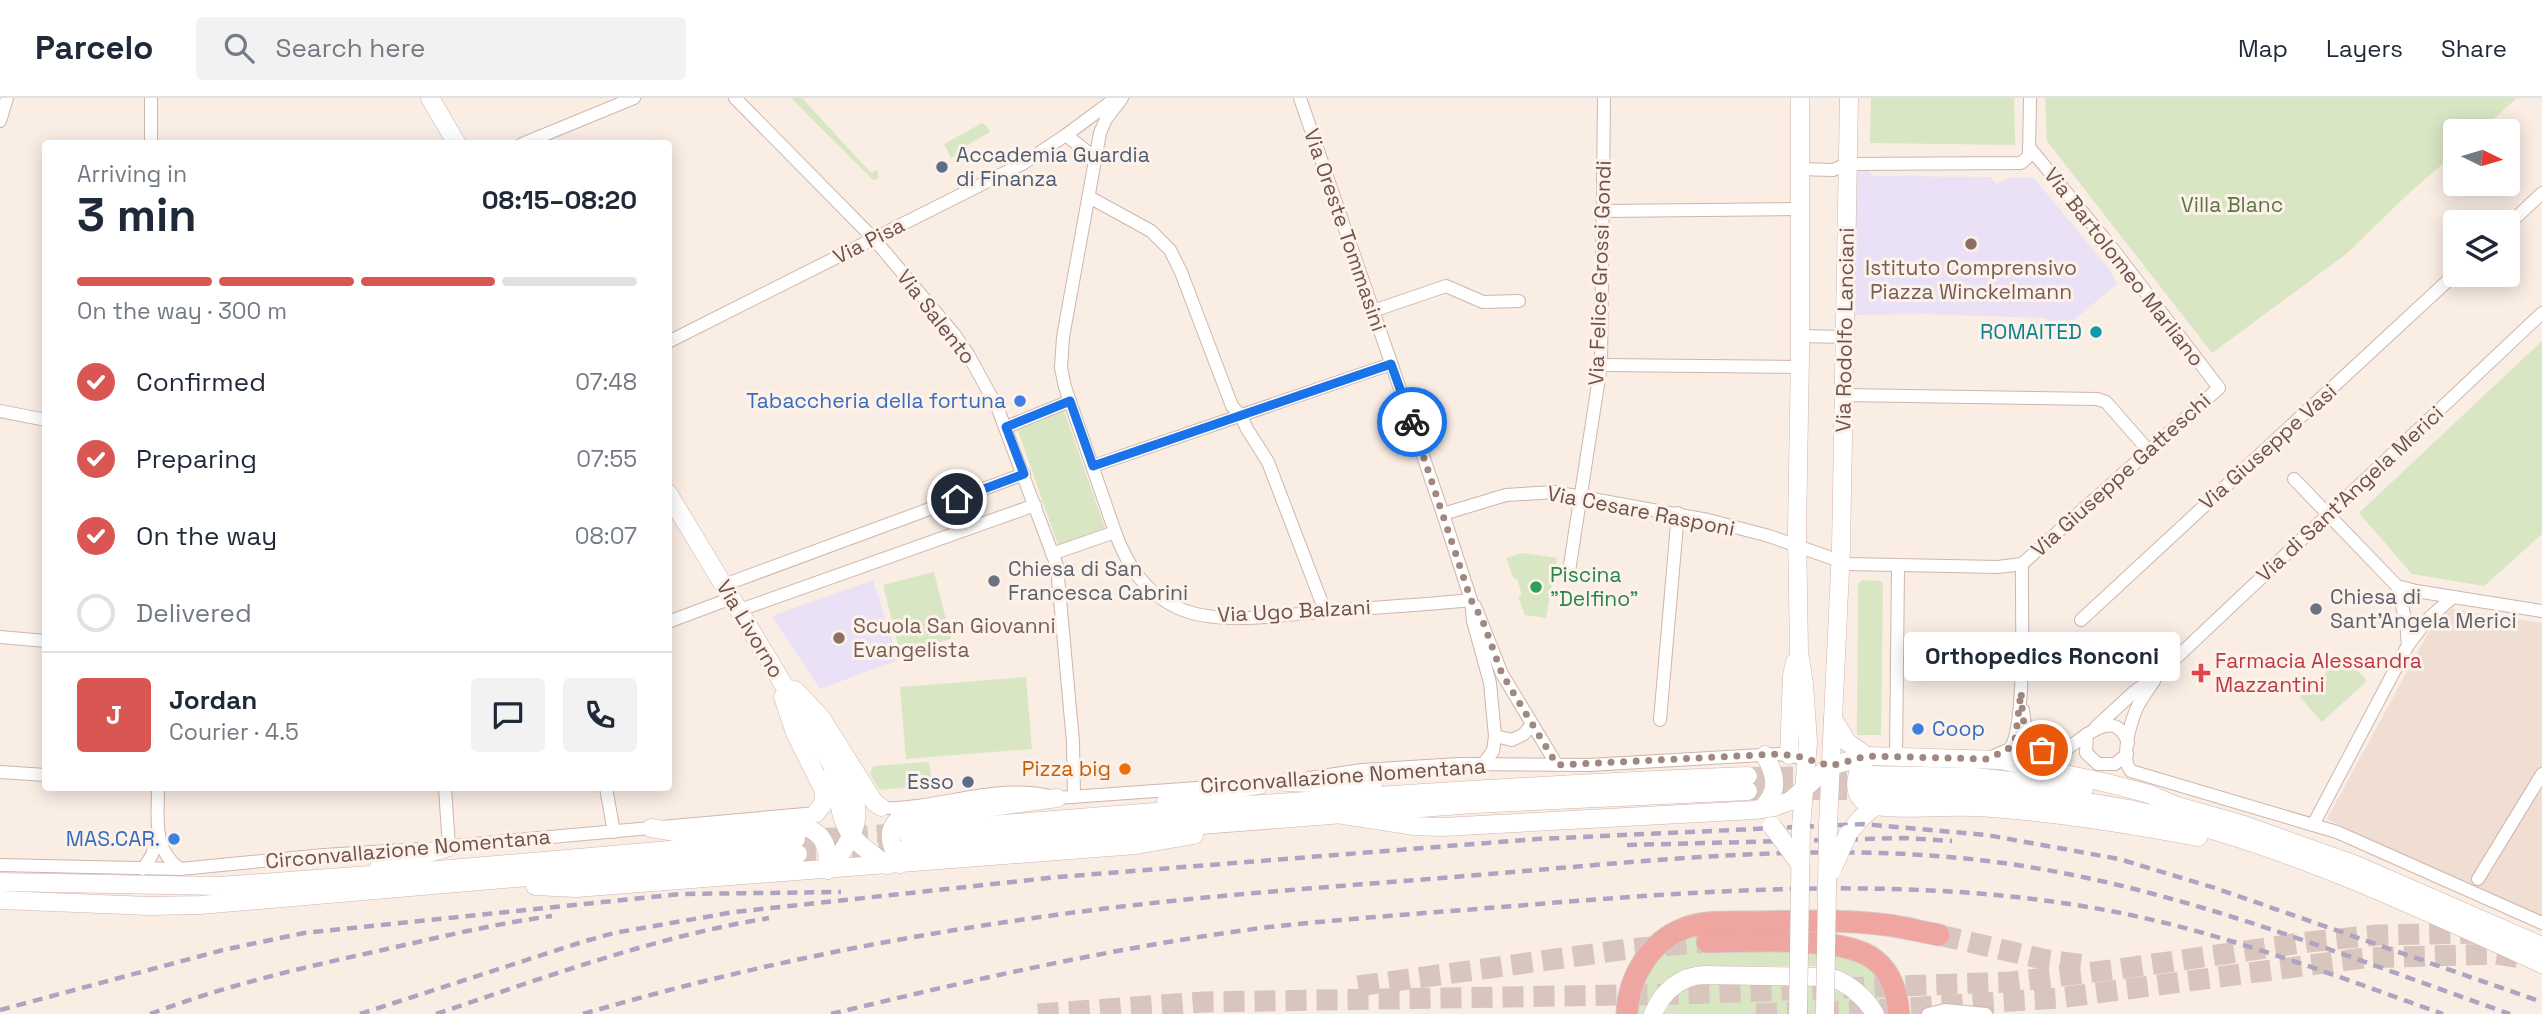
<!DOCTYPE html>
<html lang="en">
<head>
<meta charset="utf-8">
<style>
	:root { --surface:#fff; --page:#f2f2f3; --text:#1f2937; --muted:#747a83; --line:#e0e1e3; --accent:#da5653 }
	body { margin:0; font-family:"Space Grotesk",sans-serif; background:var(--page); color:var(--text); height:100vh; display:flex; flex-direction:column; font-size:26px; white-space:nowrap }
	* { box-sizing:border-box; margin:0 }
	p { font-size:23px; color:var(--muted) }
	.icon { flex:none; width:38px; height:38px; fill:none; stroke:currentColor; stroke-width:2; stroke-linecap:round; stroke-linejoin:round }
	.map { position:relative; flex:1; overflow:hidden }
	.sheet { position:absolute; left:42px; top:42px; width:630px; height:651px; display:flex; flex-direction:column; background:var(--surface); border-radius:7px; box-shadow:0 4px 18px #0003 }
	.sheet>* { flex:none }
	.needle { width:46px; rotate:95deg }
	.buttons { position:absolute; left:2443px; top:21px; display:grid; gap:14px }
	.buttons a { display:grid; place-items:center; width:77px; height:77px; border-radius:7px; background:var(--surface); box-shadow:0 4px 18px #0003; font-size:35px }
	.pin { position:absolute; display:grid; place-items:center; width:60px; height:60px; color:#fff; margin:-30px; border:4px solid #fff; border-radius:50%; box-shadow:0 2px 7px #0007 }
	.courier { position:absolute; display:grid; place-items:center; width:70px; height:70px; margin:-35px; border:5px solid #1a73e8; border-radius:50%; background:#fff; color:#222; box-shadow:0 2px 9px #0007 }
	.bubble { position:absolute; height:49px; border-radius:7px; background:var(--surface); box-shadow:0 4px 18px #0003; font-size:23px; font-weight:700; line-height:49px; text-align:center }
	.head em { font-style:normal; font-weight:700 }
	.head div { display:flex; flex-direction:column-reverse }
	.head { display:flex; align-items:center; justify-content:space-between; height:119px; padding:0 35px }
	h1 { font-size:46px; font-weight:700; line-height:52px }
	.bar { display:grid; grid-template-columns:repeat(4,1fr); gap:10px 7px; align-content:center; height:84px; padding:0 35px }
	.bar i { height:9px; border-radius:5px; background:var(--line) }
	.bar .on { background:var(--accent) }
	.bar p { grid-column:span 4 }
	.line { display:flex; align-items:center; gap:18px; padding:0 35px; border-top:2px solid var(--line) }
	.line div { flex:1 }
	.round { display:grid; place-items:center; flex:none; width:74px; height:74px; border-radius:7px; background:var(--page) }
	ol { padding:0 35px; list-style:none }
	li { display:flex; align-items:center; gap:21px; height:77px }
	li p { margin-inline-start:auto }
	li .icon { padding:7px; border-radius:50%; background:var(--accent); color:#fff; stroke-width:4 }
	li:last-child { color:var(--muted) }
	li i { width:38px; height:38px; border:4px solid var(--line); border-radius:50% }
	header { display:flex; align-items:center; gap:42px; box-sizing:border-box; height:98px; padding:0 35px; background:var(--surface); border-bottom:2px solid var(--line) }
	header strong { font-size:33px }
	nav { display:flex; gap:38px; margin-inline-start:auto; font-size:24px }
	.search { width:490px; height:63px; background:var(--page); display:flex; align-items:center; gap:18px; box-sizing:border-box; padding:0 24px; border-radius:7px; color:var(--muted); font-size:26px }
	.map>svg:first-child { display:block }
	.residential { fill:#f1ded3 }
	.education { fill:#eae1f6 }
	.green { fill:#d9e6c4 }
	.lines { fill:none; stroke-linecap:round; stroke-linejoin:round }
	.secondary-tunnel { stroke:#d8c6be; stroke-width:18; stroke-dasharray:18 9; stroke-linecap:butt }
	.highway-tunnel { stroke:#d8c6be; stroke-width:21; stroke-dasharray:21 10; stroke-linecap:butt }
	.street-casing { stroke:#cdb6ae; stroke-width:14 }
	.secondary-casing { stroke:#cfb4ac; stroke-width:19 }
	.highway-casing { stroke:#d4cbc9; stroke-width:23 }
	.street { stroke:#fff; stroke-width:12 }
	.secondary { stroke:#fff; stroke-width:18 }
	.highway { stroke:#efa5a0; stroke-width:21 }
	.rail { stroke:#aea4c2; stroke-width:4.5; stroke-dasharray:10 7; stroke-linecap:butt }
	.secondary-bridge-casing { stroke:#cfb4ac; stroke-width:19; stroke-linecap:butt }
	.secondary-bridge { stroke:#fff; stroke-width:18 }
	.done { stroke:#a08881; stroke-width:7; stroke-dasharray:0 12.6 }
	.route { stroke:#1a73e8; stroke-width:9 }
	.service-dot { fill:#5c6f8a; stroke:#fdf2ea; stroke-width:2.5 }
	.education-dot { fill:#8d6e63; stroke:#fdf2ea; stroke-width:2.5 }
	.culture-dot { fill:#0f9aa8; stroke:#fdf2ea; stroke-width:2.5 }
	.shop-dot { fill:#3f7fe0; stroke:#fdf2ea; stroke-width:2.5 }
	.worship-dot { fill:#6b7280; stroke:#fdf2ea; stroke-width:2.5 }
	.leisure-dot { fill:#2e9e5b; stroke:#fdf2ea; stroke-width:2.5 }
	.health-dot { fill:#e0444e; stroke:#fdf2ea; stroke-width:2.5 }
	.food-dot { fill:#e8710a; stroke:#fdf2ea; stroke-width:2.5 }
	.labels { text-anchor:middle; stroke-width:6; stroke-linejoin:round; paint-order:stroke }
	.service-label { font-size:21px; fill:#4e5e75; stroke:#fdf2ea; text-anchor:start }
	.park-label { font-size:21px; fill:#5d7545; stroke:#fdf2ea }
	.street-label { font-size:21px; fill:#70524c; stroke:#fdf2ea }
	.education-label { font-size:21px; fill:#785e54; stroke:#fdf2ea }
	.culture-label { font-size:21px; fill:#0d838f; stroke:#fdf2ea; text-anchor:end }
	.shop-label { font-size:21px; fill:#366cbe; stroke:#fdf2ea; text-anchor:end }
	.worship-label { font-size:21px; fill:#5b616d; stroke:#fdf2ea; text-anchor:start }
	.leisure-label { font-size:21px; fill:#27864d; stroke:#fdf2ea; text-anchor:start }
	.health-label { font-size:21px; fill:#be3a42; stroke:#fdf2ea; text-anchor:start }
	.food-label { font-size:21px; fill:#c56008; stroke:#fdf2ea; text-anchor:end }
</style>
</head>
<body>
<header>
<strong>Parcelo</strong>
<div class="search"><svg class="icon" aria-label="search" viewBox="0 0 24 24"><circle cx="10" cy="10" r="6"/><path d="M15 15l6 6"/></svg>Search here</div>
<nav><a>Map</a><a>Layers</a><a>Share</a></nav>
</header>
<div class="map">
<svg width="2542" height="916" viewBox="0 0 2542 916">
	<rect width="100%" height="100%" fill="#faede4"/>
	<polygon class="residential" points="2451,511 2542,525 2542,818 2457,784 2327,721 2428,535"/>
	<g class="education">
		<polygon points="1859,70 1868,70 1873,78 1991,79 1996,86 2012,79 2034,80 2110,172 2117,186 2074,222 2048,223 2045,220 1924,216 1855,217 1855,74"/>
		<polygon points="873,482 898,562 820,591 772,518"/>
	</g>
	<g class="green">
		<polygon points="791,0 802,0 871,75 877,72 879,80 873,82"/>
		<polygon points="1871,0 2014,0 2015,47 1870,45"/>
		<polygon points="2045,0 2517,0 2480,33 2455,33 2455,55 2406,98 2345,157 2212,255 2047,43"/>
		<polygon points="982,25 986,27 990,34 962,50 964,54 951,60 944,46"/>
		<polygon points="2542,243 2542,436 2484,488 2412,476 2359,415"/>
		<polygon points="1064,313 1105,430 1058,447 1017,330"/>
		<polygon points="1522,455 1557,460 1546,520 1525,517 1518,499 1522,497 1517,481 1514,481 1506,460"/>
		<polygon points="934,474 951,541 900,554 883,487"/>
		<polygon points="1862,482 1880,483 1883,485 1881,637 1857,637 1858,486"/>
		<polygon points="2344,558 2367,583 2322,624 2300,599"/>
		<polygon points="1026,579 1032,651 906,661 900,589"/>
		<polygon points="929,664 932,687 880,692 870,676 873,668"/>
		<path d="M 1703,836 L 1705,856 C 1737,853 1835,848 1860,862 C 1881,874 1887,894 1888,916 L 1885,916 L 1877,902 L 1843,874 L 1819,868 L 1696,868 L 1673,877 L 1658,889 L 1643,916 L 1636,916 C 1643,869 1654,849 1703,836 Z"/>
		<polygon points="1705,883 1792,885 1837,892 1857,907 1862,916 1663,916 1683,890"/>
	</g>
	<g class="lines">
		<g class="secondary-tunnel">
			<polyline points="1748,678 1867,677"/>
			<polyline points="1748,693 1866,693"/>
			<polyline points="796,741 905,734"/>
			<polyline points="798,756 906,750"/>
		</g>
		<g class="highway-tunnel">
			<polyline points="1939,837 2047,862 2086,867"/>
			<polyline points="1358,888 1629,851 1707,844"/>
			<polyline points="1038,916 1204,904 1680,896 2011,884 2119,871 2308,844 2378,837 2481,835"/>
			<polyline points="1756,916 1876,912 2059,900 2364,860 2496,856 2527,861"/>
		</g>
		<defs>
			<g id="street">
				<polyline points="151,0 151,46"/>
				<polyline points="735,0 874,141 954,236 969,258 998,311 1057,468 1073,644 1074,699"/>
				<polyline points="1300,0 1443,416 1471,502 1473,523 1490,585 1495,638 1493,653 1483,666"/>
				<polyline points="0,23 7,0"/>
				<polyline points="1066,37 1116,0"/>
				<polyline points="522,46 634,0"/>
				<polyline points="1800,71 1833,72 1847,66 2021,65 2029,58 2030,0"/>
				<polyline points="1089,99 1151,133 1170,152 1181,174 1232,308 1241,318 1247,331 1268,364 1325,513"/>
				<polyline points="1602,113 1800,111"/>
				<polyline points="2508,127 2542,95"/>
				<polyline points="1373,213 1446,188 1483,204 1519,203"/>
				<polyline points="1800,238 1845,239"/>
				<polyline points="668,244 1024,65 1066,37 1095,60"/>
				<polyline points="1601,267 1800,269"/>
				<polyline points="1844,297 2097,301 2106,304 2148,352"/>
				<polyline points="0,313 46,322"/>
				<polyline points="1006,329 1070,303"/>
				<polyline points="1093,368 1391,266"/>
				<polyline points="2294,381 2397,488 2416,493 2542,513"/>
				<polyline points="1443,416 1506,397 1554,394 1708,422 1769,438 1848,466 1998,469 2022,466 2219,290 2112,150 2029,49"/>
				<path d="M 1115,434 C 1127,467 1145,495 1178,510 C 1221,529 1286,516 1332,513 C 1378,509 1425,507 1471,502"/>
				<polyline points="1052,456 1115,434 1065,289 1061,270 1063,239 1100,35 1106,21 1122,0"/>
				<polyline points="1569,473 1601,267 1604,0"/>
				<polyline points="724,487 1024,376"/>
				<polyline points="2397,488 2406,524 2408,547"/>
				<polyline points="1475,508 1502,576 1557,667"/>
				<polyline points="740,512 1035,407"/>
				<polyline points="2081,522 2455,176"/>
				<polyline points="668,524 732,500"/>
				<polyline points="0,539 46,543"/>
				<path d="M 2154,583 C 2148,592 2140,602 2136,612 C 2130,627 2120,661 2131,673 L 2337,734 L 2542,825"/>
				<path d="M 2023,612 C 2026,635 2026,652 2053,653"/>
				<polyline points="1660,622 1678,415"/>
				<polyline points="2096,629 2134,594 2158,577 2542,215"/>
				<polyline points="2087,636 2086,655 2098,666 2115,666 2127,656"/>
				<polyline points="1495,638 1512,642 1524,636 1531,627"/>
				<polyline points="1896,659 1898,468"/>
				<path d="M 1989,660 L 2010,651 C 2027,627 2021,501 2022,466"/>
				<path d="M 2016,661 C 2029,660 2044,662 2055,658 C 2076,649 2113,603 2128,645"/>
				<polyline points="0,674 46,677"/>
				<polyline points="1309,680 1362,672 1459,666 1589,667 1779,656 1808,661"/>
				<path d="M 158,690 C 158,720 152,751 180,771"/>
				<polyline points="445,690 449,749"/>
				<polyline points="606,690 614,734"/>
				<path d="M 881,709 C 893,712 906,709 918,708 C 963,702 1013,686 1057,700 L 1211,689"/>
				<polyline points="2313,727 2408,547 2428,521 2453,499"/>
				<polyline points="440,749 816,715"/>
				<polyline points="0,767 180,771 324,757 422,751"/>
				<polyline points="143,771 152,757 157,739"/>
				<polyline points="2478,781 2542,676"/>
				<polyline points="1928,916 1945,912 1986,916"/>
			</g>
			<g id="secondary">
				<polyline points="430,0 457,46"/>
				<polyline points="1800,0 1800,257 1797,433 1799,554 1804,586 1808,644 1801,729"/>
				<path d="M 668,395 L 832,667 C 870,706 860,734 828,772"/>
				<polyline points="795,592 822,621 874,704 881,709"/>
				<polyline points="783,599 795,635 824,693 823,706 816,715"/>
				<polyline points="1833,621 1847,644 1867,658"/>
				<polyline points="1789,657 1792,578 1795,564"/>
				<path d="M 1865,661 C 1855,677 1850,696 1869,707 C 1900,713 1942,707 1975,709 C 2050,713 2124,725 2198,739"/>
				<path d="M 833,674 C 838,694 839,722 852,738 C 862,750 875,758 887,767"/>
				<polyline points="1867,677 1975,679 2084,691"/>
				<polyline points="1285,684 1373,687"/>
				<path d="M 1866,693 C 1963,691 2062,695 2156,717 C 2291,749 2417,809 2542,866"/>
				<polyline points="1166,703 1259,687"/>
				<polyline points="2163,704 2244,727 2356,767 2542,848"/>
				<path d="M 1761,711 C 1780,693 1776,678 1765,657"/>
				<polyline points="1343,717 1415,728 1442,729 1755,712 1774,709 1790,703 1830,668 1867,658 2000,662 2107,685 2149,696 2172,706"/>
				<polyline points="1828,727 1841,451 1849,0"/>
				<path d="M 651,730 L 694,737 L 804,729 C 827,736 828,752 828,772"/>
				<path d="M 905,734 C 1186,711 1466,689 1748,678"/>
				<polyline points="1848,736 1861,720 1875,708"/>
				<polyline points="906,750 1473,706 1748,693"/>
				<path d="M 900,766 C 893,751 884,735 898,722 L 1057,700"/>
				<polyline points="379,769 449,749"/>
				<polyline points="0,784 220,788 438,772 796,741"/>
				<polyline points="535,788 576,790 1136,747 1194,737"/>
				<polyline points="0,802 150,808 200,807 798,756"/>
				<path d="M 1653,916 C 1662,894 1680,878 1704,877 L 1829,879 C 1848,884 1865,899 1875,916"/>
			</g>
			<g id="highway">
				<path d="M 1707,844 C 1739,843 1772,842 1804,844 C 1857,848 1894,854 1899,916"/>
				<path d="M 1627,916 C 1628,882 1647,848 1678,833 C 1701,822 1728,824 1752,824 C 1797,823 1843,821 1887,827 C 1904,829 1922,834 1939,837"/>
			</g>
		</defs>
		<use href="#street" class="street-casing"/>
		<use href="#secondary" class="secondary-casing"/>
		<use href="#highway" class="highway-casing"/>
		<use href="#street" class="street"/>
		<use href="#secondary" class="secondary"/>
		<use href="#highway" class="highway"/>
		<g class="rail">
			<polyline points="1627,747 1904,740 1952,743"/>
			<polyline points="0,912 223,852 304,835 680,796 841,794"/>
			<path d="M 150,916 C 224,888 300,870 378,853 C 436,840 493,826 552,818"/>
			<polyline points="360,916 582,844 614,835 734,814 1058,779 1537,741 1863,726 1987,737 2119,761 2215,790 2542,904"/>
			<path d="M 436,916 C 546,879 654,839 769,820"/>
			<path d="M 583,916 C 766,862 956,827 1144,806 C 1259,793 1374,786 1489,776 C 1662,762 1837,741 2010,766 C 2183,791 2347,859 2510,916"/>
			<path d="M 831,916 C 975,881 1121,848 1269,829 C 1362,819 1456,813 1550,805 C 1727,791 1911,779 2088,809 C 2210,829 2327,875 2443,916"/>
		</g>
		<defs>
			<g id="secondary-bridge">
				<polyline points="1772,728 1800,766"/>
				<polyline points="1832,772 1848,736"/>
				<polyline points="1798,916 1801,729"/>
				<polyline points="1825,916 1828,727"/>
			</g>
		</defs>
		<use href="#secondary-bridge" class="secondary-bridge-casing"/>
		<use href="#secondary-bridge" class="secondary-bridge"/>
	</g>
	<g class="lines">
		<path class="done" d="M 1412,324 L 1471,502 L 1482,521 L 1502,576 L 1557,667 L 1779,656 L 1797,658 L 1830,668 L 1867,658 L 1987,661 L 2007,652 L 2015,643 L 2021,594 C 2023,614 2021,644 2042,652"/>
		<polyline class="route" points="957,401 1024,376 1006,329 1070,303 1093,368 1391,266 1412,324"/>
	</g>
	<g class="service-dot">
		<circle cx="942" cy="69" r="7"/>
		<circle cx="968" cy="684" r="7"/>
	</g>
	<g class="education-dot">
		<circle cx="1971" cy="146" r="7"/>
		<circle cx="839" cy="540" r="7"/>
	</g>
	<circle class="culture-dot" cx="2096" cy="234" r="7"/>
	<g class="shop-dot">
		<circle cx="1020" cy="303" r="7"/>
		<circle cx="1918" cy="631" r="7"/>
		<circle cx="174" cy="741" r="7"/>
	</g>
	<g class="worship-dot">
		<circle cx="994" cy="483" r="7"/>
		<circle cx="2316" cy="511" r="7"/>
	</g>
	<circle class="leisure-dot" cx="1536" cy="489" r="7"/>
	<path class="health-dot" d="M2197.5 564.5h7v7h7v7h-7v7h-7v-7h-7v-7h7z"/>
	<circle class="food-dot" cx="1125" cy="671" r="7"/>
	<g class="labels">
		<g class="service-label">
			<text x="956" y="64">Accademia Guardia<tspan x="956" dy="24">di Finanza</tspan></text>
			<text x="954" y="691" text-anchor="end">Esso</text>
		</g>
		<g class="park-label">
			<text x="2232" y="114">Villa Blanc</text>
		</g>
		<g class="street-label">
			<text transform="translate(1345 132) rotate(71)" y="7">Via Oreste Tommasini</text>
			<text transform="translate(869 143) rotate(-27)" y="7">Via Pisa</text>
			<text transform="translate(2124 169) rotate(52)" y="7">Via Bartolomeo Marliano</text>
			<text transform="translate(1600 175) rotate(-88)" y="7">Via Felice Grossi Gondi</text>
			<text transform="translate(936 219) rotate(52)" y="7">Via Salento</text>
			<text transform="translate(1845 232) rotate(-89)" y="7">Via Rodolfo Lanciani</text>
			<text transform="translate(2268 349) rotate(-42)" y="7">Via Giuseppe Vasi</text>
			<text transform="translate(2121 377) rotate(-42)" y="7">Via Giuseppe Gatteschi</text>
			<text transform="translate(2350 396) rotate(-43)" y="7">Via di Sant'Angela Merici</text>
			<text transform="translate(1641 413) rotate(11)" y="7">Via Cesare Rasponi</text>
			<text transform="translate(1294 513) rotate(-3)" y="7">Via Ugo Balzani</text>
			<text transform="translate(750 531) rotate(59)" y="7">Via Livorno</text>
			<text transform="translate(1343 678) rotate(-4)" y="7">Circonvallazione Nomentana</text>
			<text transform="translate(408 751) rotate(-5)" y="7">Circonvallazione Nomentana</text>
		</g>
		<g class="education-label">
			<text x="1971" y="177">Istituto Comprensivo<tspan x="1971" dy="24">Piazza Winckelmann</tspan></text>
			<text x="853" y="535" text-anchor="start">Scuola San Giovanni<tspan x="853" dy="24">Evangelista</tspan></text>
		</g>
		<g class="culture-label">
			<text x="2082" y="241">ROMAITED</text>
		</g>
		<g class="shop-label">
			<text x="1006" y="310">Tabaccheria della fortuna</text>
			<text x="1932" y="638" text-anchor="start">Coop</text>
			<text x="160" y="748">MAS.CAR.</text>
		</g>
		<g class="worship-label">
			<text x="1008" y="478">Chiesa di San<tspan x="1008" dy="24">Francesca Cabrini</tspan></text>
			<text x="2330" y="506">Chiesa di<tspan x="2330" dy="24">Sant'Angela Merici</tspan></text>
		</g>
		<g class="leisure-label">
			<text x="1550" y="484">Piscina<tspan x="1550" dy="24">"Delfino"</tspan></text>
		</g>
		<g class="health-label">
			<text x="2215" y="570">Farmacia Alessandra<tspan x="2215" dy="24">Mazzantini</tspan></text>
		</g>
		<g class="food-label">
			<text x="1111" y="678">Pizza big</text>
		</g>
	</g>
</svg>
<div class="buttons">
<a><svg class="needle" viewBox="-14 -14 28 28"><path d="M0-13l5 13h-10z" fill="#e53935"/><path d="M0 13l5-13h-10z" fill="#747a83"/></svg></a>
<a><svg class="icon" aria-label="layers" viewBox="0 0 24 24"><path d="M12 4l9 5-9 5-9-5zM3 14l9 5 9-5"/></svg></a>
</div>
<div class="pin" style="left:2042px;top:652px;background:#ea580c"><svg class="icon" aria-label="bag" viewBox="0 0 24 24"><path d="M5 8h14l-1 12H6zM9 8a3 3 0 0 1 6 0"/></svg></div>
<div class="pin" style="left:957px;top:401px;background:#1f2937"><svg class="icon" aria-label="home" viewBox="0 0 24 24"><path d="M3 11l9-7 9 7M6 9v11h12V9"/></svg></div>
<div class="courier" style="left:1412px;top:324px"><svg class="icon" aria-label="bike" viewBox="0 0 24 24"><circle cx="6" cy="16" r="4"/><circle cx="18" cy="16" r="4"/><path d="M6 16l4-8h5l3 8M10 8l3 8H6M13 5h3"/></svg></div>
<div class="bubble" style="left:1904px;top:534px;width:276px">Orthopedics Ronconi</div>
<section class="sheet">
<div class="head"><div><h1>3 min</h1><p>Arriving in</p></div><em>08:15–08:20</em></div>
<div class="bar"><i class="on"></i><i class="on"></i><i class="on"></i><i></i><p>On the way · 300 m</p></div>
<ol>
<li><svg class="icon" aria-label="check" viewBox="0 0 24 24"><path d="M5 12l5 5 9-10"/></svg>Confirmed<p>07:48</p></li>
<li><svg class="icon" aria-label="check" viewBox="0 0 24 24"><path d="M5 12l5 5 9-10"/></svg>Preparing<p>07:55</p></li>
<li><svg class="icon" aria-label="check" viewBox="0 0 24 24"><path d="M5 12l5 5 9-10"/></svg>On the way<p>08:07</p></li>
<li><i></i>Delivered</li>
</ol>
<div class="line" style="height:126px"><b class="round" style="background:var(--accent);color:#fff">J</b><div><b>Jordan</b><p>Courier · 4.5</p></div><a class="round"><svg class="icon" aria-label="chat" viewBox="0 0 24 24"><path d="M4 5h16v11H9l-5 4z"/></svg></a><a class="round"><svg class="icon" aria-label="phone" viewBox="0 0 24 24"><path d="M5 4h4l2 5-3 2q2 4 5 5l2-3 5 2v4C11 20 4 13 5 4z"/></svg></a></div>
</section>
</div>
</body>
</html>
